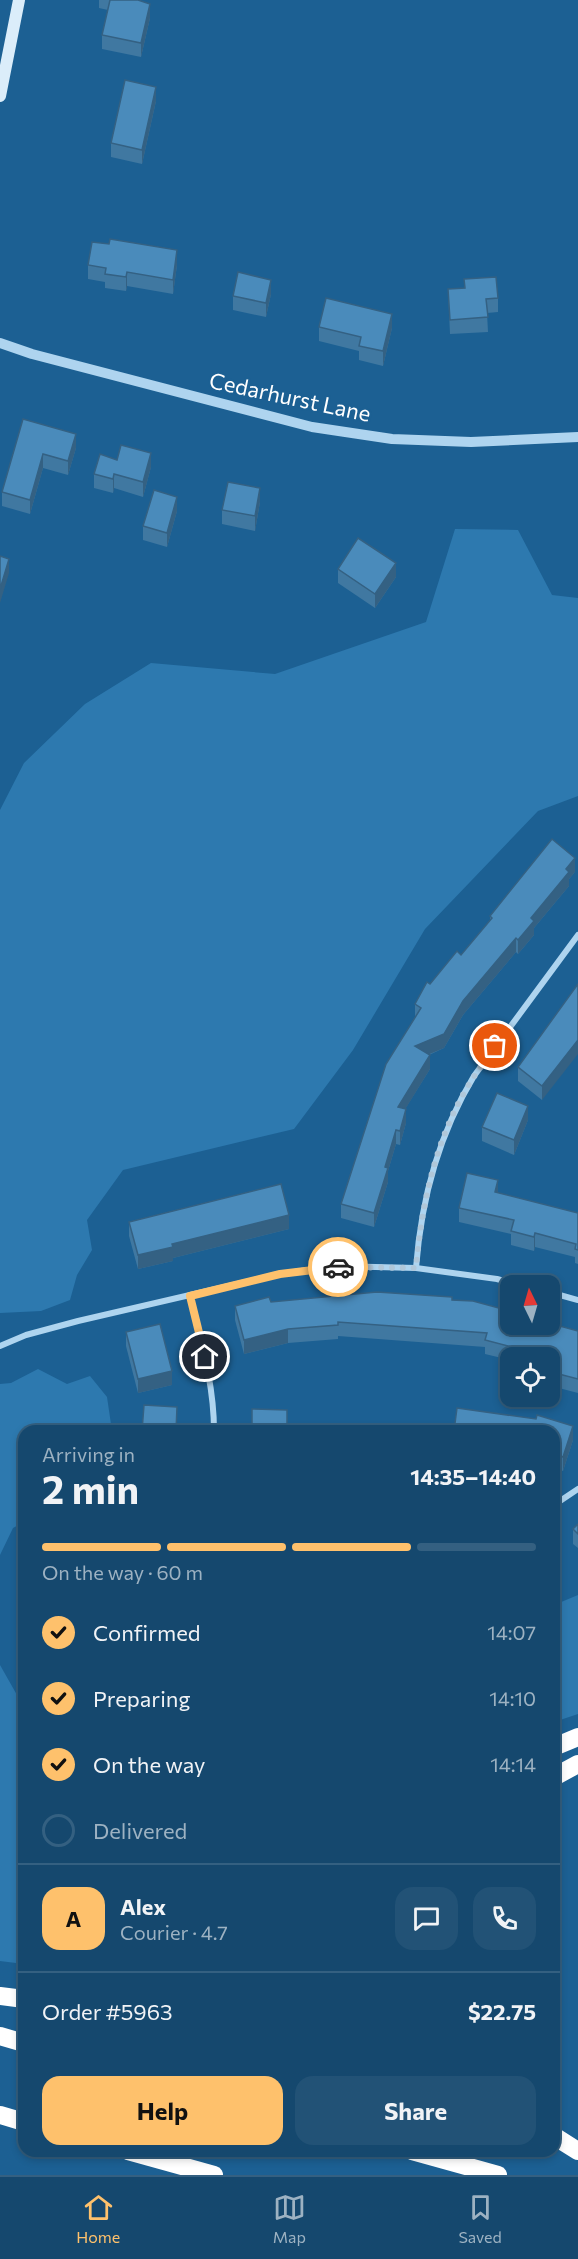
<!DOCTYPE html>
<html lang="en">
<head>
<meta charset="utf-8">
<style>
	:root { --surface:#15486e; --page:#225276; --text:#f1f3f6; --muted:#9db2c2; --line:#346081; --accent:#fec16c }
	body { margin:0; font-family:Commissioner,sans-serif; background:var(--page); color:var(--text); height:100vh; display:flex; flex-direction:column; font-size:22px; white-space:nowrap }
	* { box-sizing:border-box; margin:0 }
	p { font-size:20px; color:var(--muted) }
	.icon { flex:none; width:33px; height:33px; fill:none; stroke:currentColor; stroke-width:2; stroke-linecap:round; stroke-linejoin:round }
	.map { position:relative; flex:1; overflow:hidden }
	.sheet { position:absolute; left:18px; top:1425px; width:542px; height:732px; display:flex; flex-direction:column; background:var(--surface); border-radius:18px; box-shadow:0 3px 9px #0003,0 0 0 2px var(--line) }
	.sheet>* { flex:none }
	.needle { width:39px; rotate:355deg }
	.fabs { position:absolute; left:500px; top:1275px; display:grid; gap:12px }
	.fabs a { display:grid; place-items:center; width:60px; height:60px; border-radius:12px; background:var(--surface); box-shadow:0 3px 9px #0003,0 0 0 2px var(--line); font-size:30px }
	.pin { position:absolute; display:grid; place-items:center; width:51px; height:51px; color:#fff; margin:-26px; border:3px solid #fff; border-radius:50%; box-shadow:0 2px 6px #0007 }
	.courier { position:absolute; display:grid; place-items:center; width:60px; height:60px; margin:-30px; border:4px solid #fec16c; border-radius:50%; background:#fff; color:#222; box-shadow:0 2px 8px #0007 }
	.summary em { font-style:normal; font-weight:700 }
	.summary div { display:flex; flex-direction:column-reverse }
	.summary { display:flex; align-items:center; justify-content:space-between; height:102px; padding:0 24px }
	h1 { font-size:39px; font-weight:700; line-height:45px }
	.bar { display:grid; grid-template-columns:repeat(4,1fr); gap:9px 6px; align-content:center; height:72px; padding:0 24px }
	.bar i { height:8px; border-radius:4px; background:var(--line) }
	.bar .selected { background:var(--accent) }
	.bar p { grid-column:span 4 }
	.line { display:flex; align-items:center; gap:15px; padding:0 24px; border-top:2px solid var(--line) }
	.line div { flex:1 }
	.round { display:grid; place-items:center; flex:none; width:63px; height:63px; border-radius:18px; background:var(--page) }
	ol { padding:0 24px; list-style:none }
	li { display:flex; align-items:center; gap:18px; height:66px }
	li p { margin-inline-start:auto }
	li .icon { padding:6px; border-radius:50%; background:var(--accent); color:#111; stroke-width:4 }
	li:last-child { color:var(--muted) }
	li i { width:33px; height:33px; border:3px solid var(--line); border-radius:50% }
	.button { display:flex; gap:12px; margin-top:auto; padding:12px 24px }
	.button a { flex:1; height:69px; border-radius:18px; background:var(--accent); color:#111; font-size:24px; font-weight:700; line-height:69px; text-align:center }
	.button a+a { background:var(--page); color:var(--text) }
	.tabs { display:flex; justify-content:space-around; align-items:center; height:84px; border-top:2px solid var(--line); background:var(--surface); font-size:16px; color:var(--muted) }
	.tabs a { display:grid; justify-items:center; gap:3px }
	.tabs .selected { color:var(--accent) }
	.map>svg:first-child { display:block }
	.green { fill:#2d79af }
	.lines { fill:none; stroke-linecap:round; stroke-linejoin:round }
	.minor { stroke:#aed4ef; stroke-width:6 }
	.tertiary { stroke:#aed4ef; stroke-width:10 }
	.secondary { stroke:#dbedfa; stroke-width:12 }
	.motorway { stroke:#fff; stroke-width:18 }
	.wall { fill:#4078a1 }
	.shaded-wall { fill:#346183 }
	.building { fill:#4a8bbb; stroke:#346183; stroke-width:1.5 }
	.done { stroke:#b0c7d9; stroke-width:6; stroke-dasharray:0 10.8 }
	.route { stroke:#fec16c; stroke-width:8 }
	.labels { text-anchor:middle; stroke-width:4.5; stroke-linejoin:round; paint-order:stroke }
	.street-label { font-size:22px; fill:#fff; stroke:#1c6093 }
</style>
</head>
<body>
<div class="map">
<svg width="578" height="2175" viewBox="0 0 578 2175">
	<rect width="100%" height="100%" fill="#1c6093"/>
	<g class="green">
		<polygon points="455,529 518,530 552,595 578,598 578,796 538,811 425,929 353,1050 294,1129 123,1170 87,1220 92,1250 77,1275 70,1300 41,1311 0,1313 0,810 24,763 85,704 151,663 275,674 426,622"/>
		<polygon points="38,1369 67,1384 90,1376 107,1397 112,1431 24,1431 24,1522 13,1528 0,1555 0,1384 11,1383"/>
		<polygon points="578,1595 578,1714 554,1722 554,1605"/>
		<polygon points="0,1665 17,1695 24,1697 24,1964 0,1961"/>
	</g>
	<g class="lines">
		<g class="minor">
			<path d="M 416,1268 C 421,1201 439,1134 474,1076 L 578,935"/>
			<polyline points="549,1292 578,1300"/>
			<path d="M 190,1296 C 201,1341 214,1384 214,1431"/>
			<polyline points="0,1346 26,1335 78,1321 280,1274 335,1266 416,1268 497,1279 522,1286"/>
			<polyline points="554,1505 578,1489"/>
		</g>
		<polyline class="tertiary" points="0,343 32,354 312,427 392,439 471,442 578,437"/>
		<polyline class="secondary" points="0,96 19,0"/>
		<g class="motorway">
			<polyline points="554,1747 578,1737"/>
			<polyline points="554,1777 578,1764"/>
			<polyline points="0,1996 24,1999"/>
			<polyline points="0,2036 24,2043"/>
			<polyline points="0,2115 24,2122"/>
			<polyline points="554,2136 578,2151"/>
			<polyline points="128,2151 214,2175"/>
			<polyline points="412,2151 498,2175"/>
		</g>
	</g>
	<g class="wall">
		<polygon points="99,0 141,0 140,1 150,18 141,57 102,49 102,35 108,10 99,8"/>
		<polygon points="156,101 142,164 111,157 111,143"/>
		<polygon points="88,265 177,265 173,294 127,286 126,291 105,288 105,282 88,279"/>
		<polygon points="464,279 498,298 498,312 487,313 488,332 450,334 448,289 464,288"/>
		<polygon points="271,294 266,317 233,310 233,296"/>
		<polygon points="319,327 392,328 383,366 359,360 359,351 319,341"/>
		<polygon points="23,419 76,448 68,475 43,468 30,514 2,506 2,492"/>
		<polygon points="151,467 143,497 114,488 113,493 94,488 94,474"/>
		<polygon points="260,502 255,531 222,524 222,510"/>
		<polygon points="177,511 167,547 143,540 143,526"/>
		<polygon points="338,569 396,577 375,608 338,583"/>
		<polygon points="575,872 569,879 569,886 534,928 534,935 518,954 516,952 463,1015 444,1048 429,1055 430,1069 405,1109 406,1123 400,1145 396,1144 388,1171 388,1182 374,1227 341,1218 341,1204 415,1018 415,1004 461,955 490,921 490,916"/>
		<polygon points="578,984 542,1100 518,1081 518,1067"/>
		<polygon points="528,1120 514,1155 482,1141 482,1127"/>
		<polygon points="498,1193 578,1213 578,1264 575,1263 575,1257 535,1247 534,1251 511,1245 511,1234 459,1222 459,1208"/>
		<polygon points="129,1222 289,1229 173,1258 173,1261 138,1269 129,1236"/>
		<polygon points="452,1300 510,1324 578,1331 578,1393 555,1387 556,1372 549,1370 549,1358 510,1358 510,1360 485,1354 485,1347 338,1336 338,1339 288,1343 244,1354 235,1320 235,1306 271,1302"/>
		<polygon points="126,1332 172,1385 138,1393 126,1346"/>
		<polygon points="554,1431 573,1440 563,1471 554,1468"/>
		<polygon points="578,1524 578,1548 573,1544 573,1529"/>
	</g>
	<g class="shaded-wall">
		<polygon points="150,4 150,18 141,57 141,43"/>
		<polygon points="156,87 156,101 142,164 142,150"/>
		<polygon points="177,250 177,265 173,294 173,280"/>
		<polygon points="127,272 127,286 126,291 126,277"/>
		<polygon points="271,280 271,294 266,317 266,303"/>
		<polygon points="392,314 392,328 383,366 383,351"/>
		<polygon points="76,434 76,448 68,475 68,461"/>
		<polygon points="151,453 151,467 143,497 143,482"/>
		<polygon points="43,454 43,468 30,514 30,500"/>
		<polygon points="114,474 114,488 113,493 113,479"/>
		<polygon points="260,488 260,502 255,531 255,516"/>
		<polygon points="177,497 177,511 167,547 167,533"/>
		<polygon points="9,559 9,573 0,603 0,589"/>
		<polygon points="396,563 396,577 375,608 375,594"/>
		<polygon points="575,858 575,872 569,879 569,886 534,928 534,935 518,954 518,940 531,918 566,869"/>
		<polygon points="516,938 516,952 463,1015 444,1048 415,1060 415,1046"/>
		<polygon points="578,1040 578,1054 542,1100 542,1086"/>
		<polygon points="430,1055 430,1069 398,1121 398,1107"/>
		<polygon points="528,1106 528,1120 514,1155 514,1140"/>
		<polygon points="406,1109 406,1123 400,1145 400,1131"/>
		<polygon points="396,1130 396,1144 388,1171 388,1182 374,1227 374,1213 385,1167"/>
		<polygon points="498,1180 498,1194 495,1192"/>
		<polygon points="289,1215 289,1229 173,1258 173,1261 138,1269 138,1255 172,1244"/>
		<polygon points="535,1233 535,1247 534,1251 534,1237"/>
		<polygon points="288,1329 288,1343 244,1354 244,1340"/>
		<polygon points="172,1371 172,1385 138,1393 138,1379"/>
		<polygon points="573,1426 573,1440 563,1471 563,1457"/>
	</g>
	<g class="building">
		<polygon points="110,0 138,0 150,4 141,43 102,35"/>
		<polygon points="125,80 156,87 142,150 111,143"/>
		<polygon points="110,239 177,250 173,280 127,272 126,277 105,274 106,268 88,265 92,242 109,244"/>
		<polygon points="238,272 271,280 266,303 233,296"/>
		<polygon points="496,277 498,298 486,299 488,317 450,320 448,289 465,288 464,279"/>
		<polygon points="326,298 392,314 383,351 359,346 361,337 319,327"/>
		<polygon points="23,419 76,434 68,461 43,454 30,500 2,492"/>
		<polygon points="121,445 151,453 143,482 114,474 113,479 94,474 100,454 117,460"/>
		<polygon points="228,482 260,488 255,516 222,510"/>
		<polygon points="154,490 177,497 167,533 143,526"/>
		<polygon points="358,538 396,563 375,594 338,569"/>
		<polygon points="0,556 9,559 0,589"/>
		<polygon points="552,839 575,858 566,869 569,872 531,918 534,921 518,940 516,938 463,1001 444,1034 415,1046 430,1055 398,1107 406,1109 400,1131 396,1130 385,1167 388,1168 374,1213 341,1204 386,1064 421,1008 415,1004 427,982 430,984 457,951 461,955 492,918 490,916"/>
		<polygon points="578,984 578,1040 542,1086 518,1067"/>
		<polygon points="497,1093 528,1106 514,1140 482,1127"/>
		<polygon points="467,1173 498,1180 495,1192 578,1213 578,1250 575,1249 576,1244 535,1233 534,1237 511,1231 514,1220 459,1208"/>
		<polygon points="281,1184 289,1215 172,1244 173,1247 138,1255 129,1222"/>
		<polygon points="377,1292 452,1297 452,1300 473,1301 510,1311 510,1324 549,1324 549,1323 578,1331 578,1379 555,1373 559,1359 485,1340 487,1333 338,1322 338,1325 288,1329 244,1340 235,1306 269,1297 271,1302"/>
		<polygon points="160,1324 172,1371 138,1379 126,1332"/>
		<polygon points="144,1405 177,1407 176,1431 142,1431"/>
		<polygon points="457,1408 536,1419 537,1415 573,1426 563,1457 554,1454 554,1431 454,1431"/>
		<polygon points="252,1409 287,1410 287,1431 252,1431"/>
		<polygon points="407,1424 411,1431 394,1431"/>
		<polygon points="578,1524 578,1534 573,1529"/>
	</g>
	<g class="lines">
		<path class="done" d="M 338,1267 L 416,1268 C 421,1211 433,1151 460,1100 C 470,1081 483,1064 495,1046"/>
		<polyline class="route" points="205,1357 190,1296 280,1274 338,1267"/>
	</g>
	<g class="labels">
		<g class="street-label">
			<text transform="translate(290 397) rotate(12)" y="8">Cedarhurst Lane</text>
		</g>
	</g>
</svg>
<div class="fabs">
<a><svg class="needle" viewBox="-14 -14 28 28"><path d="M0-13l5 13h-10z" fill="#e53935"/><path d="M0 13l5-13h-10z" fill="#9db2c2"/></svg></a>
<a><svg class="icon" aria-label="locate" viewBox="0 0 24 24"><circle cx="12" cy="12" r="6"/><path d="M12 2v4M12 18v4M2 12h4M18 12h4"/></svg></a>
</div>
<div class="pin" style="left:495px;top:1046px;background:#ea580c"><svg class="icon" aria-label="bag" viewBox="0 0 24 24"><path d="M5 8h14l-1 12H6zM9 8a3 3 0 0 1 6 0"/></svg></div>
<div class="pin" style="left:205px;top:1357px;background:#1f2937"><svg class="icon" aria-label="home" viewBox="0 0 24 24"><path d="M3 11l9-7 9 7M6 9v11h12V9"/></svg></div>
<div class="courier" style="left:338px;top:1267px"><svg class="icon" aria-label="car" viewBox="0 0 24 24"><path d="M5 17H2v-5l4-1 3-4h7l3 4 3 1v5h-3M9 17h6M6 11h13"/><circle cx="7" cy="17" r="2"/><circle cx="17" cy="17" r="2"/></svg></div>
<section class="sheet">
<div class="summary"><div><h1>2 min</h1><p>Arriving in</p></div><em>14:35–14:40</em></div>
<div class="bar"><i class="selected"></i><i class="selected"></i><i class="selected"></i><i></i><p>On the way · 60 m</p></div>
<ol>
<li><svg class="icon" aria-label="check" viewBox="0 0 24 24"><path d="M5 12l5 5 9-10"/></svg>Confirmed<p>14:07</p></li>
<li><svg class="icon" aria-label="check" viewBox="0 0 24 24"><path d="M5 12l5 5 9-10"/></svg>Preparing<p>14:10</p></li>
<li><svg class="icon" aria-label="check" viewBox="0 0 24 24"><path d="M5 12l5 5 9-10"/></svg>On the way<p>14:14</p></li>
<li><i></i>Delivered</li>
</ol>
<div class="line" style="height:108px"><b class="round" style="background:var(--accent);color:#111">A</b><div><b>Alex</b><p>Courier · 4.7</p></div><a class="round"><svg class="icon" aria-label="chat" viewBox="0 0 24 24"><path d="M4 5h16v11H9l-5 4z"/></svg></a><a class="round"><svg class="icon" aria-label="phone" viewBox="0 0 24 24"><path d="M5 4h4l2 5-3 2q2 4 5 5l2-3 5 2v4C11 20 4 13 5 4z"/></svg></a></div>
<div class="line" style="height:78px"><div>Order #5963</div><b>$22.75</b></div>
<div class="button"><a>Help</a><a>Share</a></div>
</section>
</div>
<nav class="tabs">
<a class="selected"><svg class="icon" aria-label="home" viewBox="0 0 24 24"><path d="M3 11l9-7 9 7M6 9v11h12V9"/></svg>Home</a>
<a><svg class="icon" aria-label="map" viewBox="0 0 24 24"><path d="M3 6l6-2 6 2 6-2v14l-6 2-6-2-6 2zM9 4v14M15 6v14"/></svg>Map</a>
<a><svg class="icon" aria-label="saved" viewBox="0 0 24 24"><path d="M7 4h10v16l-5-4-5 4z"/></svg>Saved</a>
</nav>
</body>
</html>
